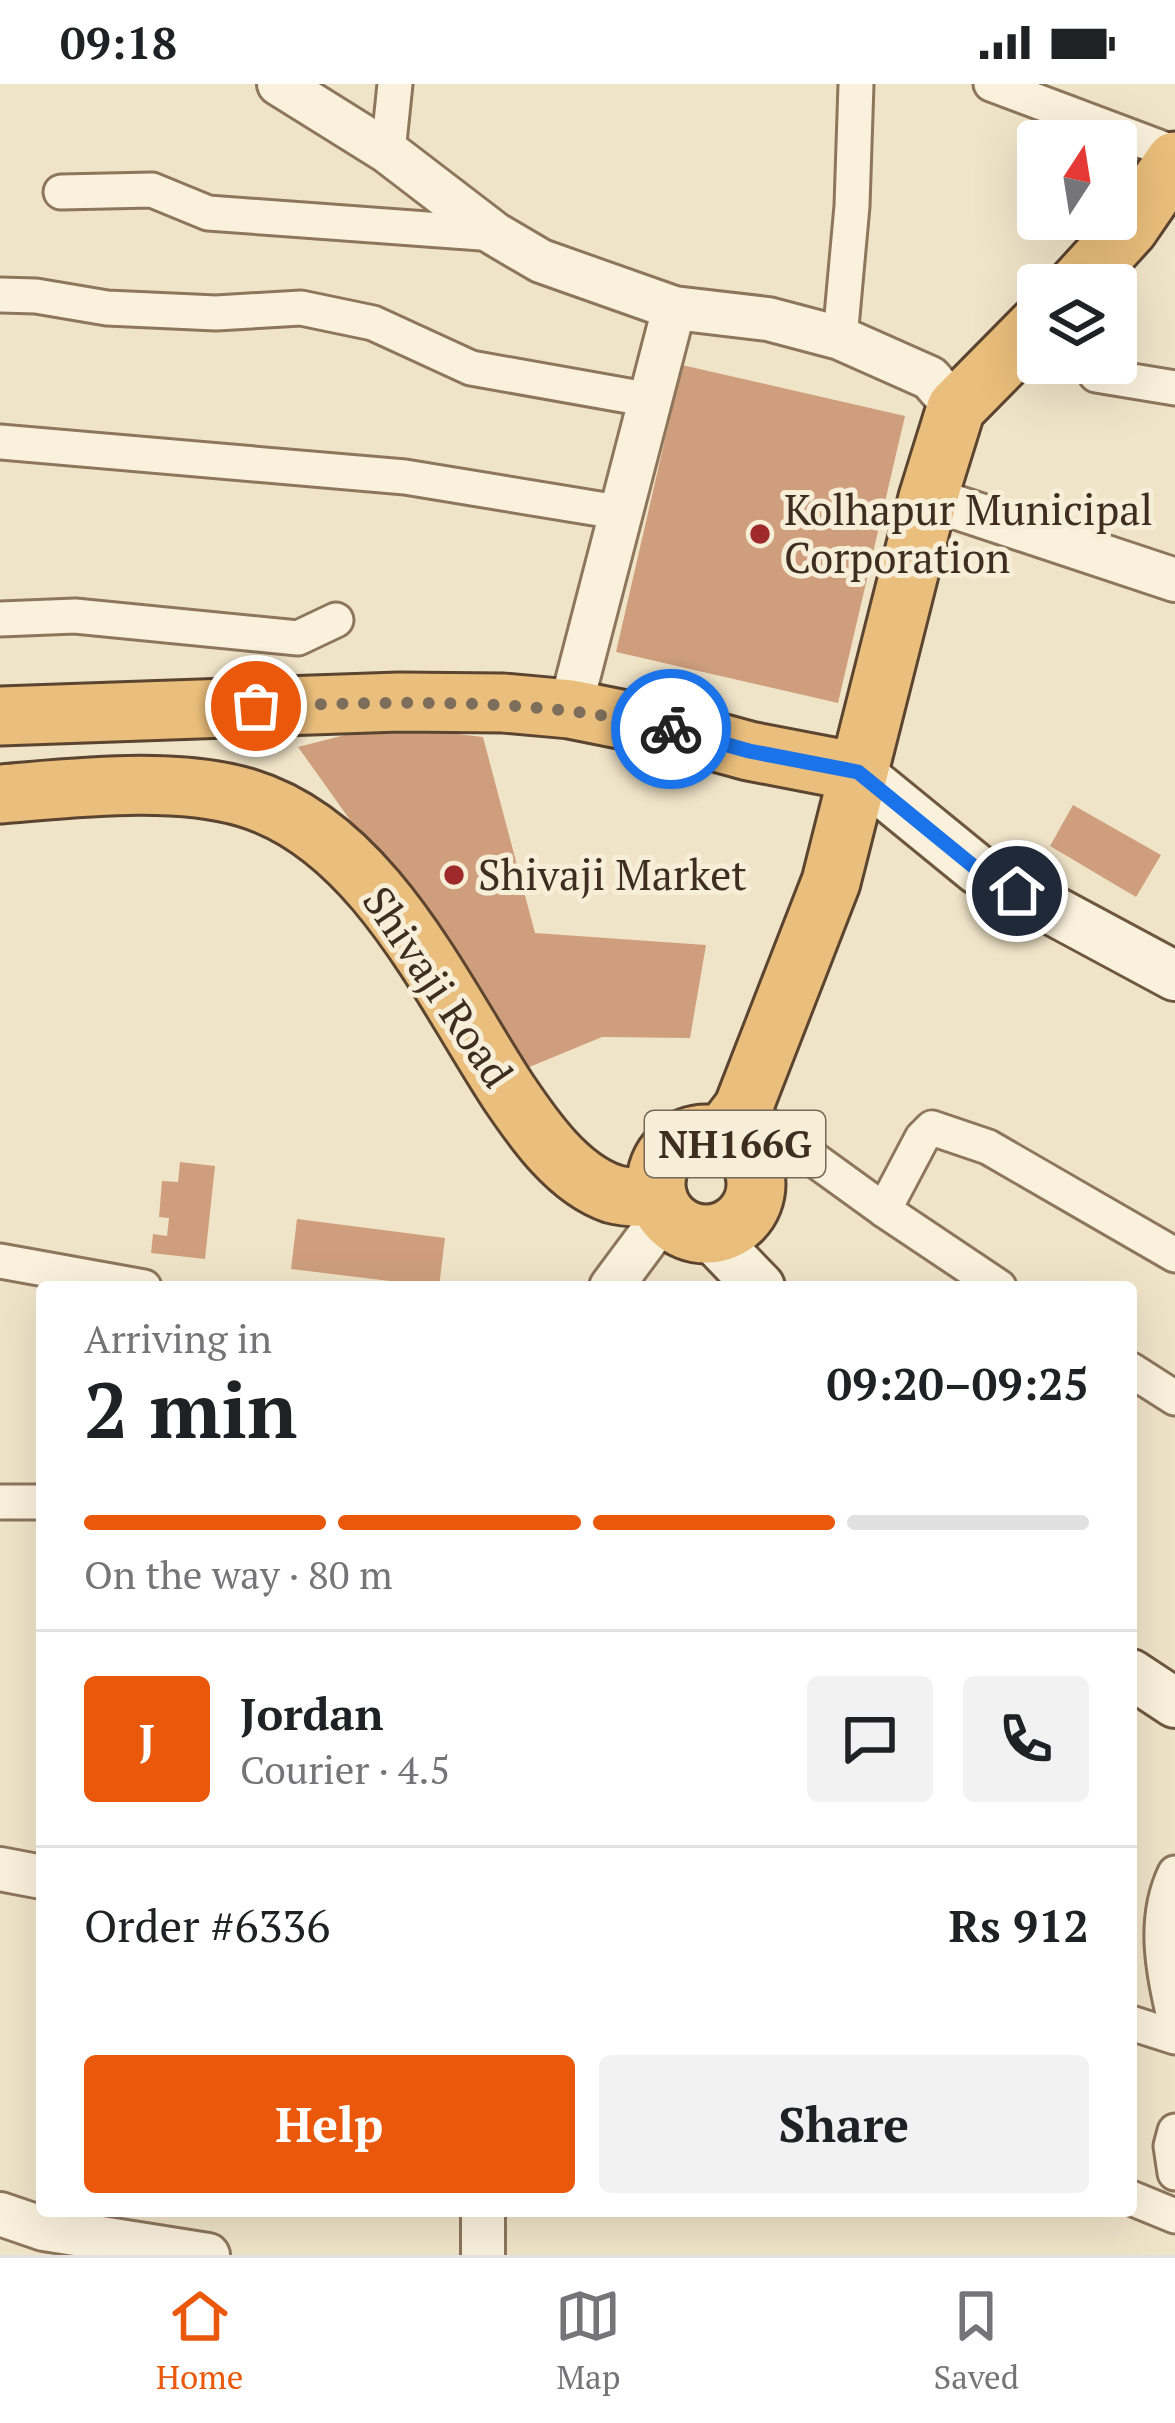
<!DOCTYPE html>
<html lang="en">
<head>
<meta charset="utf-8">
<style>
	:root { --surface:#fff; --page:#f2f2f2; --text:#202124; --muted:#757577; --line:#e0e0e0; --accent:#ea580c }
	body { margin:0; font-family:"PT Serif",serif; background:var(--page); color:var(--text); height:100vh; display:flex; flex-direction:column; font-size:45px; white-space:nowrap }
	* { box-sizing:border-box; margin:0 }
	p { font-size:39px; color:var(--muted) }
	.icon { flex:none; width:66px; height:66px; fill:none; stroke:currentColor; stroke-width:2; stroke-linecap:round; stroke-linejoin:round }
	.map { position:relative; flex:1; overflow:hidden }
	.drawer { position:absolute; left:36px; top:1197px; width:1101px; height:936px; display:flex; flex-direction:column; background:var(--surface); border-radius:12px; box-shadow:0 12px 48px #0002 }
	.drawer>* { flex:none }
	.needle { width:78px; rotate:12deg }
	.tools { position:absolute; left:1017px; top:36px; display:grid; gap:24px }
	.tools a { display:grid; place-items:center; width:120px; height:120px; border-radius:12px; background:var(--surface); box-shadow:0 12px 48px #0002; font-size:60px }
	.pin { position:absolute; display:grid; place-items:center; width:102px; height:102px; color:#fff; margin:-51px; border:6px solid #fff; border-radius:50%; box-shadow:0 3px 12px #0007 }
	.courier { position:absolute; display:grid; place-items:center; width:120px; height:120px; margin:-60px; border:9px solid #1a73e8; border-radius:50%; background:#fff; color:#222; box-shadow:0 3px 15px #0007 }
	.head em { font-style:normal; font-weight:800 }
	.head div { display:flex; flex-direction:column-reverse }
	.head { display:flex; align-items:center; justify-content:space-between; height:204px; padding:0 48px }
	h1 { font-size:78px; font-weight:800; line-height:90px }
	.bar { display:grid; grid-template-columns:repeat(4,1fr); gap:18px 12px; align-content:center; height:144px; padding:0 48px }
	.bar i { height:15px; border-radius:9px; background:var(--line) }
	.bar .on { background:var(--accent) }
	.bar p { grid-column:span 4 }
	.line { display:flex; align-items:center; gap:30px; padding:0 48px; border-top:3px solid var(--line) }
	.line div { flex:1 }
	.round { display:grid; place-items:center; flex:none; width:126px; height:126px; border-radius:12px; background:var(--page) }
	.primary-button { display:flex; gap:24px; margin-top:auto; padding:24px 48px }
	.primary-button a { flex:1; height:138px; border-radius:12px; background:var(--accent); color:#fff; font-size:48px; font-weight:800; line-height:138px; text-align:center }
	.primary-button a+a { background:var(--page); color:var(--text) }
	.status { display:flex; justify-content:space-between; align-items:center; height:84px; padding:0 60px; background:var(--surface); direction:ltr }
	.status svg { height:33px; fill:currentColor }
	.dock { display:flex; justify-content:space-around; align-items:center; height:168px; border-top:3px solid var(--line); background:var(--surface); font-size:33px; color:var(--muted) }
	.dock a { display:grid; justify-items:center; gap:6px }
	.dock .on { color:var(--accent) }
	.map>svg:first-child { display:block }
	.building { fill:#cf9f7d }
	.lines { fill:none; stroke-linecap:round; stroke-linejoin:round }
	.minor-casing { stroke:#8d765c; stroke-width:39 }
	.tertiary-casing { stroke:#8d765c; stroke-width:48 }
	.secondary-casing { stroke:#6f573f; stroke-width:54 }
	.trunk-casing { stroke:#5b4430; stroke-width:63 }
	.minor { stroke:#faf1dc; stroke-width:33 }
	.tertiary { stroke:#faf1dc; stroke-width:42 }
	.secondary { stroke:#faf1dc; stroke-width:48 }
	.trunk { stroke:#eabe7c; stroke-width:57 }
	.done { stroke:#7c6e5b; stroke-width:12; stroke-dasharray:0 21.6 }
	.route { stroke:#1a73e8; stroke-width:15 }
	.poi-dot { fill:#9e2a2b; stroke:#f7eed8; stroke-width:4.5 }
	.labels { text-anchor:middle; stroke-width:10; stroke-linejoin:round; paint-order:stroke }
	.shield { fill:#f7eed8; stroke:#756857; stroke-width:3 }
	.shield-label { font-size:39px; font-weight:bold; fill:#3d2e20 }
	.poi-label { font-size:42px; fill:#3d2e20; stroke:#f7eed8; text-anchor:start }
	.street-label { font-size:42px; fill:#3d2e20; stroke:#f7eed8 }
</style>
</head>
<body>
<div class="status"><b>09:18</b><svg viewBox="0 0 49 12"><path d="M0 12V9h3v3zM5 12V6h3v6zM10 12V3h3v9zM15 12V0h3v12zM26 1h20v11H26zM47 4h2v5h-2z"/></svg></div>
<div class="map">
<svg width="1175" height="2171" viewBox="0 0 1175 2171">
	<rect width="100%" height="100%" fill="#f0e4c8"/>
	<g class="building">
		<polygon points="682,281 905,332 838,619 616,568"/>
		<polygon points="415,645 483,653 535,849 706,861 690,954 602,953 527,984 298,663 349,650"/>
		<polygon points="1073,721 1161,771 1136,813 1050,762"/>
		<polygon points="180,1078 215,1082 205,1175 151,1169 153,1150 167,1152 169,1134 159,1133 162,1097 178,1098"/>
		<polygon points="297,1135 445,1154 439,1203 291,1185"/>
	</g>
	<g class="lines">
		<defs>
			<g id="minor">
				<polyline points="991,0 1175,69"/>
				<polyline points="388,68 395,0"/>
				<polyline points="61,108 152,106 208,129 495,150"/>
				<polyline points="0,211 36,212 107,224 216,229 301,224 373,239 471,284 651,316"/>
				<polyline points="840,254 852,122 856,0"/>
				<polyline points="1096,291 1175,304"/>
				<polyline points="0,358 405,393 624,429"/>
				<polyline points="0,535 75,532 298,554 336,536"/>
				<polyline points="743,1024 884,1126 999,1203"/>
				<polyline points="884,1126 922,1054 932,1044 988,1063 1175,1171"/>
				<polyline points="0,1177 144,1203"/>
				<polyline points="1131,1286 1175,1314"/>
				<polyline points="0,1418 42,1418"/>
				<path d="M 1175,1789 C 1152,1837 1164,1889 1175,1938"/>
				<polyline points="1131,1939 1175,1953"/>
				<polyline points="1175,2047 1171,2062 1175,2089"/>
				<polyline points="1131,2114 1175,2132"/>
			</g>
			<g id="tertiary">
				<polyline points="279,0 388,68 495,150 541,177 674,224 768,235 840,254 930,294 956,324"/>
				<polyline points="928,414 1175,496"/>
				<polyline points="570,625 674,224"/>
				<polyline points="611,1203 666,1129"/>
				<polyline points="0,1785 42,1793"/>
				<polyline points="0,2130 44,2145 208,2171"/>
				<polyline points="483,2171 483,2127"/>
			</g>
			<g id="secondary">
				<polyline points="858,688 978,786 1175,892"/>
				<polyline points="709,1150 760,1203"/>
				<polyline points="1131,1590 1175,1619"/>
			</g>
			<g id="trunk">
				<polyline points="1077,201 1129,144 1175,77"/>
				<polyline points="0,632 399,618 503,619 570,625 665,644 749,667 858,688"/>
				<path d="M 0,710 C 75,704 174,692 247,714 C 373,752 442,907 509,1009 C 534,1046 568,1095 613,1110 C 626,1114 644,1113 658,1114"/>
				<circle cx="706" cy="1100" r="50"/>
				<polyline points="721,1053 743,1024 831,798 928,414 956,324 1038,241"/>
			</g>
		</defs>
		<use href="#minor" class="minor-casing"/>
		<use href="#tertiary" class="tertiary-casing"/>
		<use href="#secondary" class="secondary-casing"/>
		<use href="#trunk" class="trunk-casing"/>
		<use href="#minor" class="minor"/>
		<use href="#tertiary" class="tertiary"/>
		<use href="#secondary" class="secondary"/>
		<use href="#trunk" class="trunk"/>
	</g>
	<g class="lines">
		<path class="done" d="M 256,622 C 396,618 534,612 671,645"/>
		<polyline class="route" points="671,645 749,667 858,688 978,786 1017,807"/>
	</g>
	<g class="poi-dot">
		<circle cx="760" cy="450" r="12"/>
		<circle cx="454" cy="791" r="12"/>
	</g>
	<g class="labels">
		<rect class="shield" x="645" y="1027" width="180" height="66" rx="9"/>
		<g class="shield-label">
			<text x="735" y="1074">NH166G</text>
		</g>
		<g class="poi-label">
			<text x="784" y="441">Kolhapur Municipal<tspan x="784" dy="48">Corporation</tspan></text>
			<text x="478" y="806">Shivaji Market</text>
		</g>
		<g class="street-label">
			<text transform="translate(438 903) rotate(56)" y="15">Shivaji Road</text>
		</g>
	</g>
</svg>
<div class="tools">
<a><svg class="needle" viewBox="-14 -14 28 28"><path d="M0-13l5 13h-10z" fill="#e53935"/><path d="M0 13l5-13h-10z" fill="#757577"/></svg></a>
<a><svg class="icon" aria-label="layers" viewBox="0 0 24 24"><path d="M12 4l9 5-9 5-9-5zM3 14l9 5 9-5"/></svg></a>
</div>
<div class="pin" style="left:256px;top:622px;background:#ea580c"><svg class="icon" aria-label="bag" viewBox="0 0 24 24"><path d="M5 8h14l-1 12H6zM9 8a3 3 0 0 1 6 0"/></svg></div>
<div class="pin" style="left:1017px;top:807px;background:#1f2937"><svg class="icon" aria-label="home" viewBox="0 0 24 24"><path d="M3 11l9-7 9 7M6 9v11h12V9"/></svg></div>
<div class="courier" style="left:671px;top:645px"><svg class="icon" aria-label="bike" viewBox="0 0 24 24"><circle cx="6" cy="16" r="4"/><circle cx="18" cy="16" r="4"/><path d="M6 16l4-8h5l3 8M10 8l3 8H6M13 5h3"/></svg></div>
<section class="drawer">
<div class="head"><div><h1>2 min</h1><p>Arriving in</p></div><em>09:20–09:25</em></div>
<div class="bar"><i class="on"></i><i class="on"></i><i class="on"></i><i></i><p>On the way · 80 m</p></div>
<div class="line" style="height:216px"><b class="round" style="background:var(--accent);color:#fff">J</b><div><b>Jordan</b><p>Courier · 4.5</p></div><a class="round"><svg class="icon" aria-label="chat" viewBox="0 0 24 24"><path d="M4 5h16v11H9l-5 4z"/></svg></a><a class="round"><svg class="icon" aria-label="phone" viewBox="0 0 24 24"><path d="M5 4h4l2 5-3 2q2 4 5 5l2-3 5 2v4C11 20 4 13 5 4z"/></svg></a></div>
<div class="line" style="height:156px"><div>Order #6336</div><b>Rs 912</b></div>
<div class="primary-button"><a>Help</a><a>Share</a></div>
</section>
</div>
<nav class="dock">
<a class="on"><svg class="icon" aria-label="home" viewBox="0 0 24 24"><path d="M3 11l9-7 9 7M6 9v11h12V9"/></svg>Home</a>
<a><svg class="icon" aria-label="map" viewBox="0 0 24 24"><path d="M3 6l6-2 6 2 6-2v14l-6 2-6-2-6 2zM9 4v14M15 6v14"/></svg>Map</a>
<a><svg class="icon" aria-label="saved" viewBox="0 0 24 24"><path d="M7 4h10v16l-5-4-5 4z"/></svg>Saved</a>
</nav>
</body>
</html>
